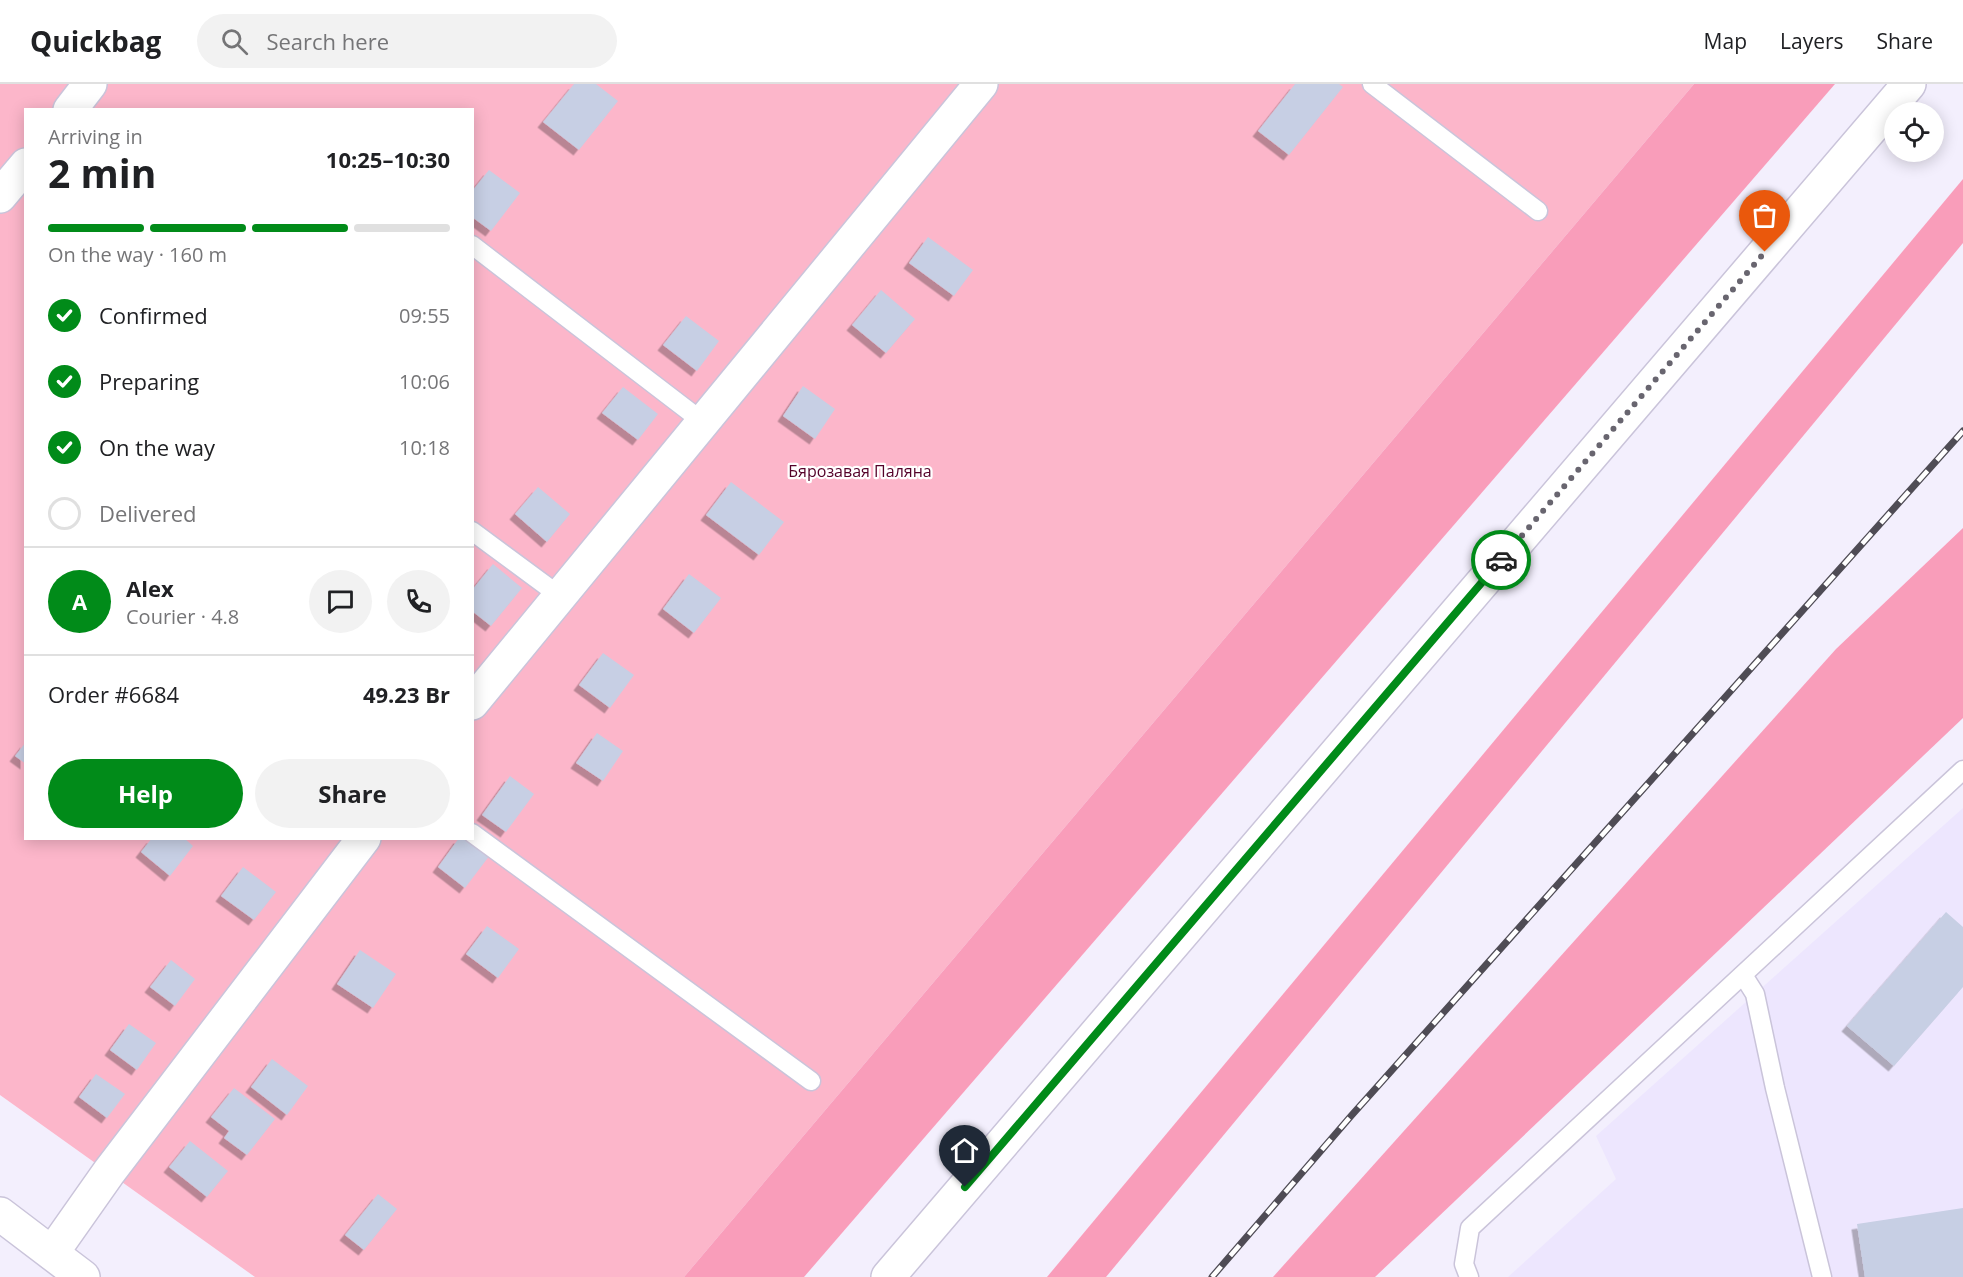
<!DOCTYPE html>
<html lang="en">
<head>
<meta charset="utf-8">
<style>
	:root { --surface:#fff; --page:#f2f2f2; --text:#202124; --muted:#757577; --line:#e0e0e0; --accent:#018b19 }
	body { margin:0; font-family:"Open Sans",sans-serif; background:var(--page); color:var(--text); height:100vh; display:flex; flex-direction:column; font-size:22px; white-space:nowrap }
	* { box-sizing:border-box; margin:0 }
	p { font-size:20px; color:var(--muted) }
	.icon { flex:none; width:33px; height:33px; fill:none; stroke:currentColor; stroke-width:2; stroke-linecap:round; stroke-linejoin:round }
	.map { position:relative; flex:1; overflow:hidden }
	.side { position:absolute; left:24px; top:24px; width:450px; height:732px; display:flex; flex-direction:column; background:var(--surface); border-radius:0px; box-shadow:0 3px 15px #0003 }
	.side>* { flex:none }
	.tools { position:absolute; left:1884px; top:18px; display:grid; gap:12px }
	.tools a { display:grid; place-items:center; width:60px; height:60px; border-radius:50%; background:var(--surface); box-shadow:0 3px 15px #0003; font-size:30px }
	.pin { position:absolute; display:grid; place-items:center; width:51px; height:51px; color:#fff; margin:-62px -26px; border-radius:50% 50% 50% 0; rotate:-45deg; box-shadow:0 0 6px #0007 }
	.pin .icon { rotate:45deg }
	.courier { position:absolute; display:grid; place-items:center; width:60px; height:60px; margin:-30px; border:4px solid #018b19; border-radius:50%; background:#fff; color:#222; box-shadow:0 2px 8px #0007 }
	.headline em { font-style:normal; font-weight:700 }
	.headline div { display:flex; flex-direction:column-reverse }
	.headline { display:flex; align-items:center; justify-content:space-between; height:102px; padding:0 24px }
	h1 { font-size:39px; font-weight:700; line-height:45px }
	.bar { display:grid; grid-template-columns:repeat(4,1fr); gap:9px 6px; align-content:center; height:72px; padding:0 24px }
	.bar i { height:8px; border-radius:4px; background:var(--line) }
	.bar .active { background:var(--accent) }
	.bar p { grid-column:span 4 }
	.line { display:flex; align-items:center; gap:15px; padding:0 24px; border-top:2px solid var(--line) }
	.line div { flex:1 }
	.round { display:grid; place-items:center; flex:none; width:63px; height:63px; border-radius:32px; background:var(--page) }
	ol { padding:0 24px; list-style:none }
	li { display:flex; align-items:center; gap:18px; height:66px }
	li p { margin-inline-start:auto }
	li .icon { padding:6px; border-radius:50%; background:var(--accent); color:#fff; stroke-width:4 }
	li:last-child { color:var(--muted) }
	li i { width:33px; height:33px; border:3px solid var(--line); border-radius:50% }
	.cta { display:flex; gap:12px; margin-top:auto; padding:12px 24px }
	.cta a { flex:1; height:69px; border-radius:36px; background:var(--accent); color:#fff; font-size:24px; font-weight:700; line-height:69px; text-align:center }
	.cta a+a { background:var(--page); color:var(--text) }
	header { display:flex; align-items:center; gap:36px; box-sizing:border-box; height:84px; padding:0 30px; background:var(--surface); border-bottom:2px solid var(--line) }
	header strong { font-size:28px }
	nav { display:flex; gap:33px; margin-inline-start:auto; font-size:21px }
	.search { width:420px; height:54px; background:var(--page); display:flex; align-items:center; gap:15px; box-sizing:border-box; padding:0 21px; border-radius:33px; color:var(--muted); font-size:22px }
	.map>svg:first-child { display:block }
	.built { fill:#ede6fe }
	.green { fill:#fcb6ca; fill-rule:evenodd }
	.forest { fill:#f99dba }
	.building { fill:#c7cfe4; filter:url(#shadow) }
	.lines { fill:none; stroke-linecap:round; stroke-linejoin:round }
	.service-casing { stroke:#cac4da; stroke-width:21 }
	.minor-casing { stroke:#cac4da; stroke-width:36 }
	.tertiary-casing { stroke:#cac4da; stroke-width:36 }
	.service { stroke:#fff; stroke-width:18 }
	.minor { stroke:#fff; stroke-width:33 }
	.tertiary { stroke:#fff; stroke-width:33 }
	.rail-casing { stroke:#4f4c55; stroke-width:7 }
	.rail { stroke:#fff; stroke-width:4.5; stroke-dasharray:14; stroke-linecap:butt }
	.done { stroke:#68656f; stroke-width:6; stroke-dasharray:0 10.8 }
	.route { stroke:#018b19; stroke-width:8 }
	.labels { text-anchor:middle; stroke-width:4.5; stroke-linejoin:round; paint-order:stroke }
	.park-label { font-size:16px; fill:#540229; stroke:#fff }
</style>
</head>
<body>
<header>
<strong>Quickbag</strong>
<div class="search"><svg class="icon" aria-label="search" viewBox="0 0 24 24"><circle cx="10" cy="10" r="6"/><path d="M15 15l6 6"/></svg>Search here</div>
<nav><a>Map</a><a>Layers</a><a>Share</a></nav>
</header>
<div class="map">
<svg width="1963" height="1193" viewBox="0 0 1963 1193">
	<defs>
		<filter id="shadow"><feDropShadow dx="-5.5" dy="5.5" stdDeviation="0" flood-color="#0004"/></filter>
	</defs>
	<rect width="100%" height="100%" fill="#f3effd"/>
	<polygon class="built" points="1963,724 1963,1193 1508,1193 1616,1095 1596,1052"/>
	<path class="green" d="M 0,0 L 1694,0 L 684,1193 L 255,1193 L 0,1011 ZM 26,26 L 472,26 L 472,754 L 26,754 Z"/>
	<g class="forest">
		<polygon points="1694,0 1835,0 804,1193 684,1193"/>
		<polygon points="1963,95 1963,159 1106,1193 1047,1193"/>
		<polygon points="1963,444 1963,634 1375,1193 1273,1193 1836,565"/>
	</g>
	<g class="building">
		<polygon points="574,0 596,0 618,17 579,66 543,38"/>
		<polygon points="1295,0 1339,0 1343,3 1289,71 1258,47"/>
		<polygon points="489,86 520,109 491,147 472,133 472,107"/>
		<polygon points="928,153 973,186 954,212 909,179"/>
		<polygon points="881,206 915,235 886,269 852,241"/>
		<polygon points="686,232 719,257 697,287 663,261"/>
		<polygon points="803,302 835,325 815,355 783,332"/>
		<polygon points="623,303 658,330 638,356 602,329"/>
		<polygon points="731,398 784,438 759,471 706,431"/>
		<polygon points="538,403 570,430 547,458 515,430"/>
		<polygon points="493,480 522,504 491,542 472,527 472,506"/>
		<polygon points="689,490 721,514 694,549 663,525"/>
		<polygon points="603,569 634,591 610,624 579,601"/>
		<polygon points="597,649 623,667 603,697 576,679"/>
		<polygon points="26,658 26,680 15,672"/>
		<polygon points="510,692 534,710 506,748 482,731"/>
		<polygon points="152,754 184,754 193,762 170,792 141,768"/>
		<polygon points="459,754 469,754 490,771 465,804 438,783"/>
		<polygon points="243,783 276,808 254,836 221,812"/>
		<polygon points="1946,828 1963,843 1963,903 1894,982 1847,942"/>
		<polygon points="487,842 519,865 498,894 466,870"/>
		<polygon points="360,866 396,890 373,924 337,900"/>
		<polygon points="171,876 195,895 175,922 150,903"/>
		<polygon points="129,940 156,959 137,986 110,966"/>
		<polygon points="272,975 308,1002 287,1031 251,1003"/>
		<polygon points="96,990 125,1010 107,1034 79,1013"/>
		<polygon points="234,1004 275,1035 247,1071 224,1054 229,1047 211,1033"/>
		<polygon points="190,1057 228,1087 207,1113 169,1083"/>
		<polygon points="378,1110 397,1125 364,1166 345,1151"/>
		<polygon points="1963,1124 1963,1193 1865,1193 1857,1140"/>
	</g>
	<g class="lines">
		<defs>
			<g id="service">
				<polyline points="1372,0 1538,127"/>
				<polyline points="472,161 703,338"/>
				<polyline points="472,447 560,512"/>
				<polyline points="472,749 811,997"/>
				<polyline points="1743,891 1755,910 1775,1004 1822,1193"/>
				<polyline points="1469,1193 1464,1180 1470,1144 1963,686"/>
			</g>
			<g id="minor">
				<polyline points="70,26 90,0"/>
				<polyline points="0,112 26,81"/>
				<polyline points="472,619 981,0"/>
				<polyline points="52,1169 109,1088 364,754"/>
			</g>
			<g id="tertiary">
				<polyline points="0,1130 83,1193"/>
				<polyline points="888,1193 1909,0"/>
			</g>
		</defs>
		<use href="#service" class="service-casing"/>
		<use href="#minor" class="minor-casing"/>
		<use href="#tertiary" class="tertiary-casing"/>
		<use href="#service" class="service"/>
		<use href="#minor" class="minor"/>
		<use href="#tertiary" class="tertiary"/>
		<defs>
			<polyline id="rail" points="1212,1193 1351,1032 1963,347"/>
		</defs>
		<use href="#rail" class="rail-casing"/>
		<use href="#rail" class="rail"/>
	</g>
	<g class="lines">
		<polyline class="done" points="1501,476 1765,168"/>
		<polyline class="route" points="965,1103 1501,476"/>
	</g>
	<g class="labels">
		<g class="park-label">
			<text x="860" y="393">Бярозавая Паляна</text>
		</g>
	</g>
</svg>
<div class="tools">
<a><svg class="icon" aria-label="locate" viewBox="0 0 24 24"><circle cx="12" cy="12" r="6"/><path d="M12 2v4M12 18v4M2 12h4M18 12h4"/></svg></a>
</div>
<div class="pin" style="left:1765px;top:168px;background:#ea580c"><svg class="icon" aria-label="bag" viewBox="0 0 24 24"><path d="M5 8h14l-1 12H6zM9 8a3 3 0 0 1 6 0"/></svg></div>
<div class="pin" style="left:965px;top:1103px;background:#1f2937"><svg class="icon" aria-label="home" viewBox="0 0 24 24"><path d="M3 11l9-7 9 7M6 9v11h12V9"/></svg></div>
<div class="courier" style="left:1501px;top:476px"><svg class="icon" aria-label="car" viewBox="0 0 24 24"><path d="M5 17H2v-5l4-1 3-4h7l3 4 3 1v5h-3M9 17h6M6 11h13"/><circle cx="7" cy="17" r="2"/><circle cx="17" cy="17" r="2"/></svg></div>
<section class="side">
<div class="headline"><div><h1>2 min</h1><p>Arriving in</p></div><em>10:25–10:30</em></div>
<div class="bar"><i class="active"></i><i class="active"></i><i class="active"></i><i></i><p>On the way · 160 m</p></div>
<ol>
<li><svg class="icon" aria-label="check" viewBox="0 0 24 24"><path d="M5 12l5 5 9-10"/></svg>Confirmed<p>09:55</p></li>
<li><svg class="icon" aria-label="check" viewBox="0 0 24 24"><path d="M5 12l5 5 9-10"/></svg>Preparing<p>10:06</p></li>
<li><svg class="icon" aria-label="check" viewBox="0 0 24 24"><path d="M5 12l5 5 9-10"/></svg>On the way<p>10:18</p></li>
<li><i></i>Delivered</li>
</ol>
<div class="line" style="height:108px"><b class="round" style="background:var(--accent);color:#fff">A</b><div><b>Alex</b><p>Courier · 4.8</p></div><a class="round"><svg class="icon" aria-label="chat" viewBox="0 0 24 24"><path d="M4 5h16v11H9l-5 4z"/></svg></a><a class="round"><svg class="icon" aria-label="phone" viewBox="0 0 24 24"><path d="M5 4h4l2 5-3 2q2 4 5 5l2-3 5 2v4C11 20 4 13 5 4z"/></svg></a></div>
<div class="line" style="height:78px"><div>Order #6684</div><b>49.23 Br</b></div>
<div class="cta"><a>Help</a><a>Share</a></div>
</section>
</div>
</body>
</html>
